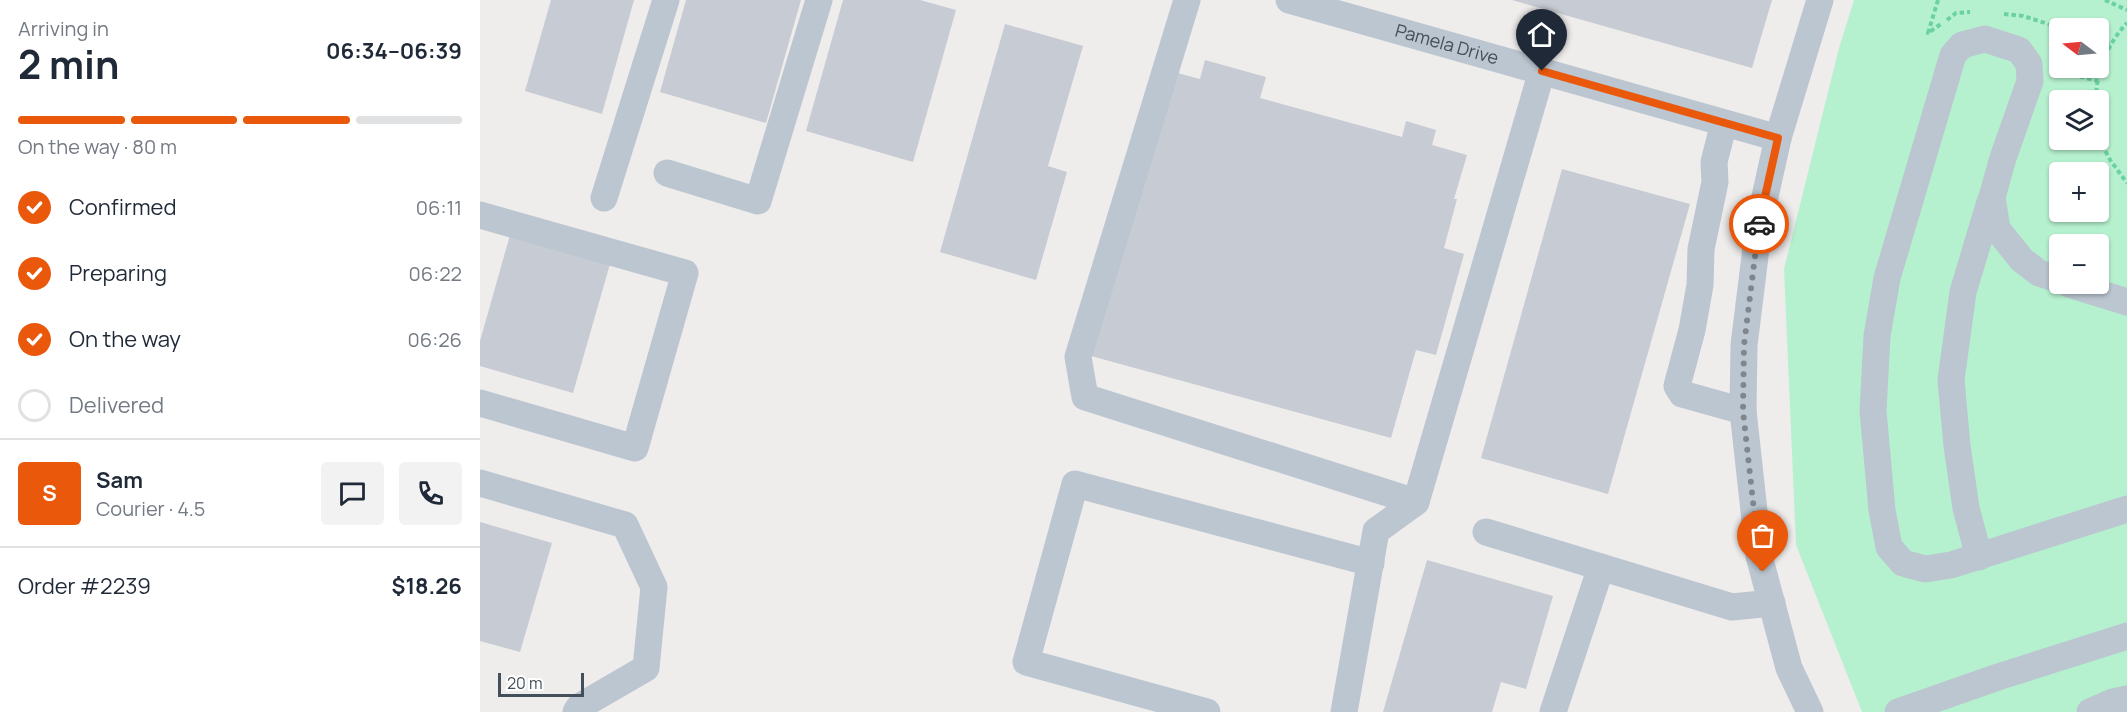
<!DOCTYPE html>
<html lang="en">
<head>
<meta charset="utf-8">
<style>
	:root { --surface:#fff; --page:#f2f2f3; --text:#1f2937; --muted:#747a83; --line:#e0e1e3; --accent:#ea580c }
	body { margin:0; font-family:Manrope,sans-serif; background:var(--page); color:var(--text); height:100vh; display:flex; flex-direction:column; font-size:22px; white-space:nowrap }
	* { box-sizing:border-box; margin:0 }
	p { font-size:20px; color:var(--muted) }
	.icon { flex:none; width:33px; height:33px; fill:none; stroke:currentColor; stroke-width:2; stroke-linecap:round; stroke-linejoin:round }
	.map { position:relative; flex:1; overflow:hidden }
	.details { display:flex; flex-direction:column; background:var(--surface); width:480px }
	.details>* { flex:none }
	.needle { width:39px; rotate:286deg }
	.buttons { position:absolute; left:1569px; top:18px; display:grid; gap:12px }
	.buttons a { display:grid; place-items:center; width:60px; height:60px; border-radius:6px; background:var(--surface); box-shadow:0 2px 4px #0004; font-size:30px }
	.scale { position:absolute; left:18px; bottom:15px; width:86px; box-sizing:border-box; padding-left:6px; border:3px solid #434f5b; border-top:0; font-size:16px; line-height:21px; white-space:nowrap; color:#434f5b; -webkit-text-stroke:4px #fff; paint-order:stroke }
	.pin { position:absolute; display:grid; place-items:center; width:51px; height:51px; color:#fff; margin:-62px -26px; border-radius:50% 50% 50% 0; rotate:-45deg; box-shadow:0 0 6px #0007 }
	.pin .icon { rotate:45deg }
	.courier { position:absolute; display:grid; place-items:center; width:60px; height:60px; margin:-30px; border:4px solid #ea580c; border-radius:50%; background:#fff; color:#222; box-shadow:0 2px 8px #0007 }
	.head em { font-style:normal; font-weight:700 }
	.head div { display:flex; flex-direction:column-reverse }
	.head { display:flex; align-items:center; justify-content:space-between; height:102px; padding:0 18px }
	h1 { font-size:39px; font-weight:700; line-height:45px }
	.bar { display:grid; grid-template-columns:repeat(4,1fr); gap:9px 6px; align-content:center; height:72px; padding:0 18px }
	.bar i { height:8px; border-radius:4px; background:var(--line) }
	.bar .on { background:var(--accent) }
	.bar p { grid-column:span 4 }
	.line { display:flex; align-items:center; gap:15px; padding:0 18px; border-top:2px solid var(--line) }
	.line div { flex:1 }
	.round { display:grid; place-items:center; flex:none; width:63px; height:63px; border-radius:6px; background:var(--page) }
	ol { padding:0 18px; list-style:none }
	li { display:flex; align-items:center; gap:18px; height:66px }
	li p { margin-inline-start:auto }
	li .icon { padding:6px; border-radius:50%; background:var(--accent); color:#fff; stroke-width:4 }
	li:last-child { color:var(--muted) }
	li i { width:33px; height:33px; border:3px solid var(--line); border-radius:50% }
	main { display:flex; flex:1; min-height:0 }
	.map>svg:first-child { display:block }
	.green { fill:#b6f1cf; fill-rule:evenodd }
	.building { fill:#c7cbd3 }
	.lines { fill:none; stroke-linecap:round; stroke-linejoin:round }
	.path { stroke:#6bd1a3; stroke-width:4; stroke-dasharray:4.5 3; stroke-linecap:butt }
	.minor { stroke:#bbc6d0; stroke-width:27 }
	.done { stroke:#7f868e; stroke-width:6; stroke-dasharray:0 10.8 }
	.route { stroke:#ea580c; stroke-width:8 }
	.labels { text-anchor:middle; stroke-width:4.5; stroke-linejoin:round; paint-order:stroke }
	.street-label { font-size:18px; fill:#434f5b; stroke:#fff }
</style>
</head>
<body>
<main>
<section class="details">
<div class="head"><div><h1>2 min</h1><p>Arriving in</p></div><em>06:34–06:39</em></div>
<div class="bar"><i class="on"></i><i class="on"></i><i class="on"></i><i></i><p>On the way · 80 m</p></div>
<ol>
<li><svg class="icon" aria-label="check" viewBox="0 0 24 24"><path d="M5 12l5 5 9-10"/></svg>Confirmed<p>06:11</p></li>
<li><svg class="icon" aria-label="check" viewBox="0 0 24 24"><path d="M5 12l5 5 9-10"/></svg>Preparing<p>06:22</p></li>
<li><svg class="icon" aria-label="check" viewBox="0 0 24 24"><path d="M5 12l5 5 9-10"/></svg>On the way<p>06:26</p></li>
<li><i></i>Delivered</li>
</ol>
<div class="line" style="height:108px"><b class="round" style="background:var(--accent);color:#fff">S</b><div><b>Sam</b><p>Courier · 4.5</p></div><a class="round"><svg class="icon" aria-label="chat" viewBox="0 0 24 24"><path d="M4 5h16v11H9l-5 4z"/></svg></a><a class="round"><svg class="icon" aria-label="phone" viewBox="0 0 24 24"><path d="M5 4h4l2 5-3 2q2 4 5 5l2-3 5 2v4C11 20 4 13 5 4z"/></svg></a></div>
<div class="line" style="height:78px"><div>Order #2239</div><b>$18.26</b></div>
</section>
<div class="map">
<svg width="1647" height="712" viewBox="0 0 1647 712">
	<rect width="100%" height="100%" fill="#efecec"/>
	<path class="green" d="M 1374,0 L 1647,0 L 1647,712 L 1382,712 L 1316,545 L 1304,269 L 1359,48 ZM 1580,28 L 1618,28 L 1618,68 L 1580,68 ZM 1580,100 L 1618,100 L 1618,140 L 1580,140 ZM 1580,172 L 1618,172 L 1618,212 L 1580,212 ZM 1580,244 L 1618,244 L 1618,284 L 1580,284 Z"/>
	<g class="building">
		<polygon points="71,0 154,0 122,114 45,91"/>
		<polygon points="206,0 321,0 286,123 180,92"/>
		<polygon points="363,0 440,0 476,10 433,162 326,131"/>
		<polygon points="1032,0 1292,0 1272,68"/>
		<polygon points="525,24 603,46 568,166 587,172 556,280 460,252"/>
		<polygon points="725,60 786,77 780,98 922,137 926,121 956,130 952,145 987,155 974,199 977,199 964,248 984,254 956,355 936,350 911,438 611,356 690,71 720,79"/>
		<polygon points="1082,169 1210,204 1128,494 1001,458"/>
		<polygon points="30,235 130,264 93,393 0,366 0,341"/>
		<polygon points="0,522 72,543 40,652 0,641"/>
		<polygon points="947,560 1073,596 1046,689 1021,682 1012,712 903,712"/>
	</g>
	<g class="lines">
		<g class="path">
			<polyline points="1458,0 1448,33 1461,24"/>
			<polyline points="1625,0 1647,10"/>
			<polyline points="1524,14 1543,16 1581,28"/>
			<polyline points="1467,20 1476,13 1490,12"/>
			<polyline points="1618,41 1631,45"/>
			<polyline points="1578,71 1618,81"/>
			<path d="M 1616,100 C 1616,72 1627,44 1647,23"/>
			<polyline points="1618,130 1628,157 1647,183"/>
		</g>
		<g class="minor">
			<polyline points="707,0 598,357 605,397 936,502"/>
			<path id="s1" d="M 809,0 L 1298,138"/>
			<polyline points="1244,123 1234,162 1235,182 1221,249 1220,285 1212,330 1197,386 1202,394 1263,411"/>
			<polyline points="187,173 278,201 339,0"/>
			<polyline points="124,198 186,0"/>
			<polyline points="0,215 205,273 155,448 0,403"/>
			<polyline points="1580,280 1559,273 1542,260 1517,229 1512,197 1523,158 1550,81 1549,64 1539,50 1505,39 1482,45 1473,55 1407,278 1397,336 1393,411 1402,510 1409,547 1423,563 1445,569 1471,565 1647,509"/>
			<polyline points="1589,284 1647,302"/>
			<polyline points="0,483 145,525 174,587 166,668 99,707 96,712"/>
			<polyline points="1006,532 1252,607 1292,603"/>
			<polyline points="1499,557 1486,508 1477,446 1471,380 1483,292 1510,202"/>
			<polyline points="727,712 546,662 595,484 891,563"/>
			<polyline points="864,712 896,531 936,502 1062,71"/>
			<polyline points="1073,712 1121,567"/>
			<polyline points="1330,712 1309,668 1279,556 1263,411 1264,345 1279,224 1298,138 1340,0"/>
			<polyline points="1418,712 1518,677 1647,636"/>
			<polyline points="1610,712 1633,702 1647,699"/>
		</g>
	</g>
	<g class="lines">
		<polyline class="done" points="1279,224 1264,345 1263,411 1279,556 1283,572"/>
		<polyline class="route" points="1062,71 1298,138 1279,224"/>
	</g>
	<g class="labels">
		<g class="street-label">
			<text dy="6" stroke="none"><textPath href="#s1" startOffset="164">Pamela Drive</textPath></text>
		</g>
	</g>
</svg>
<div class="buttons">
<a><svg class="needle" viewBox="-14 -14 28 28"><path d="M0-13l5 13h-10z" fill="#e53935"/><path d="M0 13l5-13h-10z" fill="#747a83"/></svg></a>
<a><svg class="icon" aria-label="layers" viewBox="0 0 24 24"><path d="M12 4l9 5-9 5-9-5zM3 14l9 5 9-5"/></svg></a>
<a>+</a>
<a>−</a>
</div>
<div class="scale">20 m</div>
<div class="pin" style="left:1283px;top:572px;background:#ea580c"><svg class="icon" aria-label="bag" viewBox="0 0 24 24"><path d="M5 8h14l-1 12H6zM9 8a3 3 0 0 1 6 0"/></svg></div>
<div class="pin" style="left:1062px;top:71px;background:#1f2937"><svg class="icon" aria-label="home" viewBox="0 0 24 24"><path d="M3 11l9-7 9 7M6 9v11h12V9"/></svg></div>
<div class="courier" style="left:1279px;top:224px"><svg class="icon" aria-label="car" viewBox="0 0 24 24"><path d="M5 17H2v-5l4-1 3-4h7l3 4 3 1v5h-3M9 17h6M6 11h13"/><circle cx="7" cy="17" r="2"/><circle cx="17" cy="17" r="2"/></svg></div>
</div>
</main>
</body>
</html>
